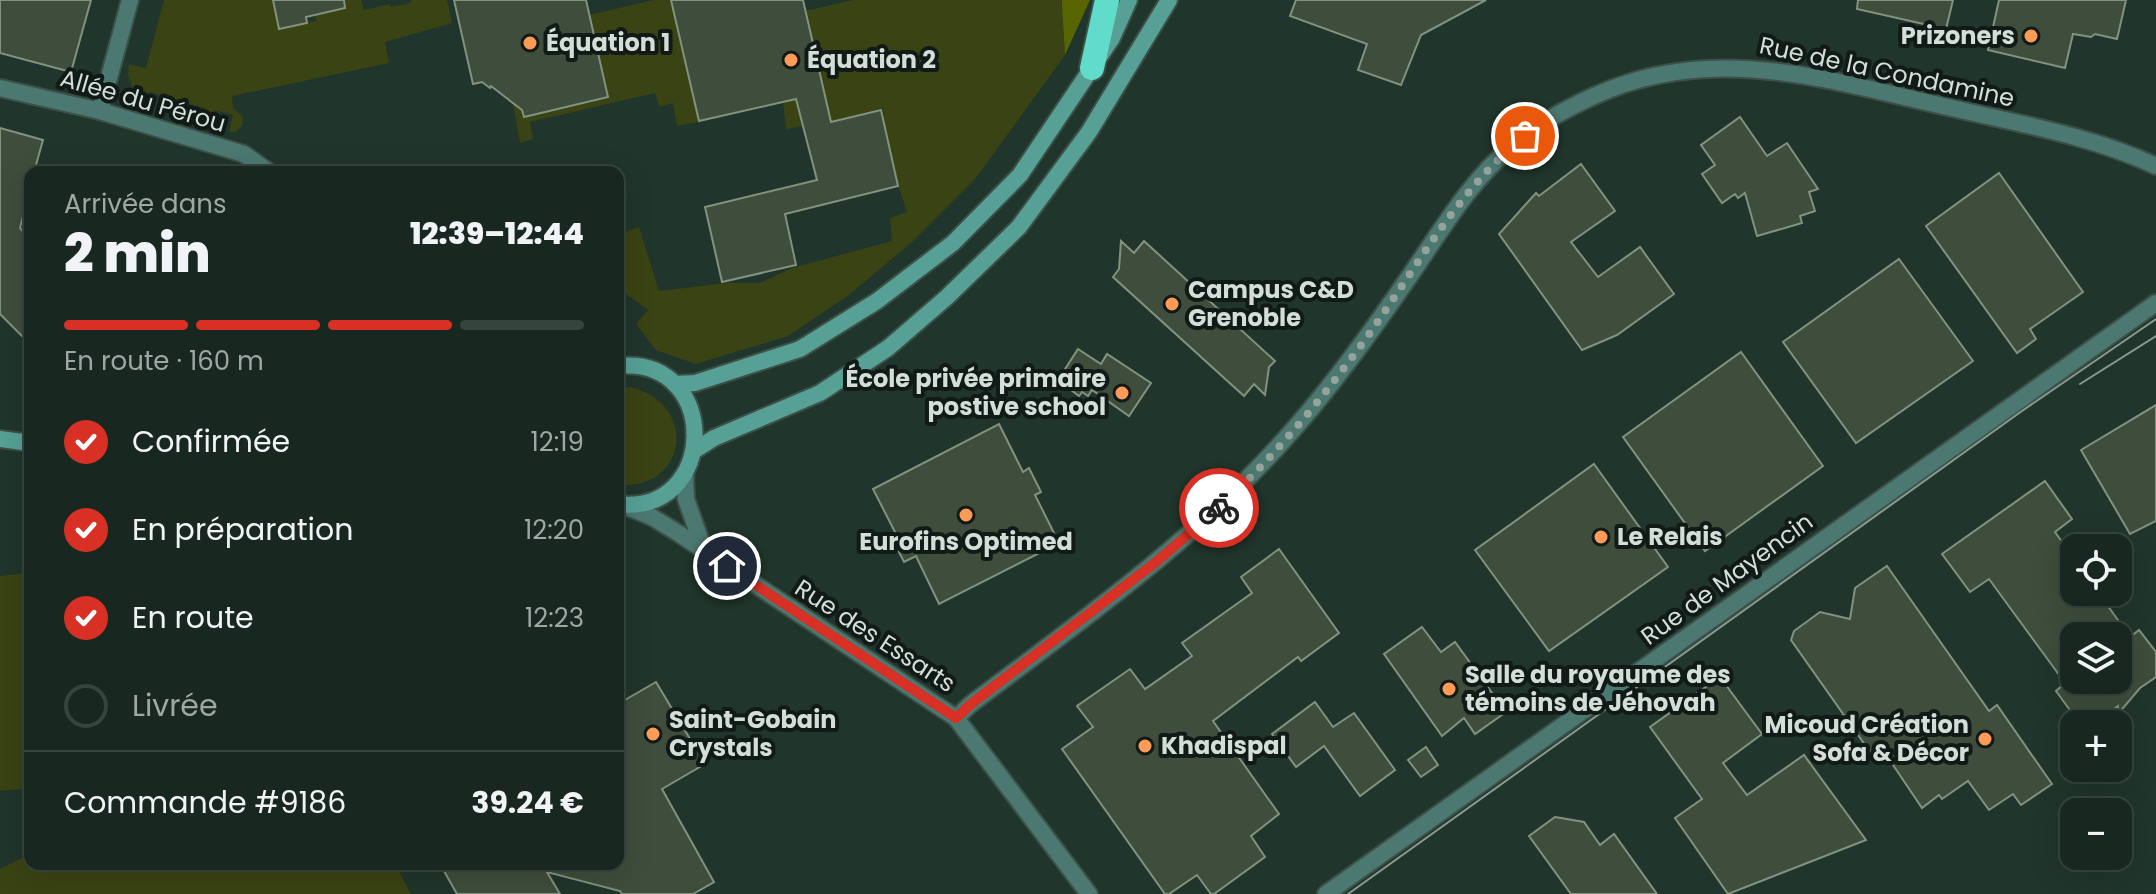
<!DOCTYPE html>
<html lang="fr">
<head>
<meta charset="utf-8">
<style>
	:root { --surface:#182820; --page:#25342d; --text:#f1f3f6; --muted:#9fa6a5; --line:#36443e; --accent:#d93025 }
	body { margin:0; font-family:Poppins,sans-serif; background:var(--page); color:var(--text); height:100vh; display:flex; flex-direction:column; font-size:30px; white-space:nowrap }
	* { box-sizing:border-box; margin:0 }
	p { font-size:26px; color:var(--muted) }
	.icon { flex:none; width:44px; height:44px; fill:none; stroke:currentColor; stroke-width:2; stroke-linecap:round; stroke-linejoin:round }
	.map { position:relative; flex:1; overflow:hidden }
	.panel { position:absolute; left:24px; top:166px; width:600px; height:704px; display:flex; flex-direction:column; background:var(--surface); border-radius:16px; box-shadow:0 8px 32px #0002,0 0 0 2px var(--line) }
	.panel>* { flex:none }
	.buttons { position:absolute; left:2060px; top:534px; display:grid; gap:16px }
	.buttons a { display:grid; place-items:center; width:72px; height:72px; border-radius:16px; background:var(--surface); box-shadow:0 8px 32px #0002,0 0 0 2px var(--line); font-size:40px }
	.pin { position:absolute; display:grid; place-items:center; width:68px; height:68px; color:#fff; margin:-34px; border:4px solid #fff; border-radius:50%; box-shadow:0 2px 8px #0007 }
	.courier { position:absolute; display:grid; place-items:center; width:80px; height:80px; margin:-40px; border:6px solid #d93025; border-radius:50%; background:#fff; color:#222; box-shadow:0 2px 10px #0007 }
	.summary em { font-style:normal; font-weight:800 }
	.summary div { display:flex; flex-direction:column-reverse }
	.summary { display:flex; align-items:center; justify-content:space-between; height:136px; padding:0 40px }
	h1 { font-size:52px; font-weight:800; line-height:60px }
	.bar { display:grid; grid-template-columns:repeat(4,1fr); gap:12px 8px; align-content:center; height:96px; padding:0 40px }
	.bar i { height:10px; border-radius:6px; background:var(--line) }
	.bar .on { background:var(--accent) }
	.bar p { grid-column:span 4 }
	.line { display:flex; align-items:center; gap:20px; padding:0 40px; border-top:2px solid var(--line) }
	.line div { flex:1 }
	ol { padding:0 40px; list-style:none }
	li { display:flex; align-items:center; gap:24px; height:88px }
	li p { margin-inline-start:auto }
	li .icon { padding:8px; border-radius:50%; background:var(--accent); color:#fff; stroke-width:4 }
	li:last-child { color:var(--muted) }
	li i { width:44px; height:44px; border:4px solid var(--line); border-radius:50% }
	.map>svg:first-child { display:block }
	.green { fill:#3a4313 }
	.forest { fill:#586500 }
	.building { fill:#3f4d3c; stroke:#82927f; stroke-width:2; fill-rule:evenodd }
	.lines { fill:none; stroke-linecap:round; stroke-linejoin:round }
	.street-casing { stroke:#3c5047; stroke-width:20 }
	.secondary-casing { stroke:#3c5047; stroke-width:20 }
	.highway-casing { stroke:#3c5047; stroke-width:28 }
	.street { stroke:#4b7871; stroke-width:16 }
	.secondary { stroke:#56a095; stroke-width:16 }
	.highway { stroke:#61dbca; stroke-width:24 }
	.tram { stroke:#899990; stroke-width:2 }
	.done { stroke:#94a39b; stroke-width:8; stroke-dasharray:0 14.4 }
	.route { stroke:#d93025; stroke-width:10 }
	.poi-dot { fill:#fe9c57; stroke:#111a16; stroke-width:3 }
	.labels { text-anchor:middle; stroke-width:8; stroke-linejoin:round; paint-order:stroke }
	.poi-label { font-size:24px; font-weight:bold; fill:#d2ded7; stroke:#111a16; text-anchor:start }
	.street-label { font-size:24px; fill:#d2ded7; stroke:#111a16 }
</style>
</head>
<body>
<div class="map">
<svg width="2156" height="894" viewBox="0 0 2156 894">
	<rect width="100%" height="100%" fill="#20352b"/>
	<g class="green">
		<polygon points="164,0 273,0 279,29 316,21 315,15 323,13 320,0 361,0 364,10 390,4 391,7 411,3 411,0 447,0 452,23 385,42 389,63 232,96 233,108 243,117 242,126 236,132 229,132 233,115 215,110 211,128 200,124 204,108 150,92 137,100 128,75 129,64 146,68"/>
		<polygon points="654,0 671,0 699,122 677,126 673,103 659,107 655,93 530,122 533,139 520,143 513,103 522,110 524,117 589,15"/>
		<polygon points="853,0 1062,0 1065,55 976,178 912,242 849,295 788,336 696,364 656,350 636,324 648,310 618,288 618,235 639,227 659,291 727,283 760,283 792,268 892,241 890,218 907,212 897,182 882,116 884,115 883,108 810,127 809,125 786,129 783,101 805,11"/>
		<path d="M 630,387 C 699,403 688,490 618,485 L 618,388 Z"/>
		<polygon points="30,573 30,788 0,791 0,576"/>
		<polygon points="30,854 30,864 395,864 411,894 0,894 0,869"/>
	</g>
	<polygon class="forest" points="1062,0 1090,0 1065,55 1062,4"/>
	<g class="building">
		<polygon points="0,0 91,0 71,72 0,53"/>
		<polygon points="273,0 344,0 345,8 306,17 307,23 279,29"/>
		<polygon points="454,0 586,0 608,97 524,117 522,110 491,86 490,88 482,82 473,84"/>
		<polygon points="671,0 803,0 831,122 881,110 898,186 785,214 796,265 722,282 705,207 817,180 796,99 699,121"/>
		<polygon points="1296,0 1486,0 1421,35 1401,85 1358,70 1367,44 1290,16"/>
		<polygon points="1858,0 1953,0 1946,29 1857,9"/>
		<polygon points="1999,0 2126,0 2117,39 2095,34 2091,37 2073,34 2065,68 1988,50"/>
		<polygon points="1740,117 1767,156 1787,143 1818,189 1809,192 1815,211 1800,216 1802,223 1757,236 1745,193 1738,198 1735,194 1722,203 1702,174 1715,165 1701,145"/>
		<polygon points="0,128 43,140 34,172 30,172 30,190 20,228 27,236 27,252 30,255 30,344 0,314"/>
		<polygon points="1581,164 1615,211 1571,242 1598,277 1640,247 1674,294 1617,335 1582,350 1499,234 1536,193 1539,196"/>
		<polygon points="1999,173 2083,292 2030,329 2036,339 2017,353 1926,226"/>
		<polygon points="1121,241 1134,253 1144,241 1275,361 1269,367 1265,395 1254,384 1244,396 1113,277 1119,269"/>
		<polygon points="1899,259 1973,361 1856,443 1783,342"/>
		<polygon points="1078,349 1101,364 1107,354 1151,383 1129,416 1092,390 1088,396 1082,392 1079,396 1058,380"/>
		<polygon points="1741,352 1823,466 1705,551 1623,437"/>
		<polygon points="2156,405 2156,521 2130,534 2081,450"/>
		<polygon points="999,424 1023,472 1029,468 1041,492 1035,495 1059,543 939,604 916,556 904,562 892,538 897,536 873,489"/>
		<polygon points="1594,464 1668,567 1549,651 1475,550"/>
		<path d="M 2045,481 L 2072,519 L 2055,532 L 2074,559 L 2074,592 L 2098,592 L 2130,637 L 2139,630 L 2156,652 L 2156,677 L 2140,688 L 2118,714 L 2118,706 L 2091,724 L 2080,724 L 2056,691 L 2065,683 L 1989,579 L 1970,592 L 1942,554 ZM 2074,636 L 2118,636 L 2118,680 L 2074,680 Z"/>
		<polygon points="1279,549 1339,633 1301,661 1298,657 1213,721 1279,814 1251,836 1265,857 1214,894 1211,894 1197,875 1169,894 1165,894 1062,749 1093,727 1077,706 1130,669 1145,689 1192,656 1182,643 1252,593 1241,577"/>
		<polygon points="1887,566 1989,711 1997,705 2052,784 2021,805 2013,794 1989,810 1968,781 1942,799 1939,795 1922,808 1891,762 1875,759 1791,640 1794,631 1820,612 1850,619 1855,588"/>
		<polygon points="1422,627 1441,652 1455,642 1506,712 1475,734 1464,718 1442,736 1384,654"/>
		<polygon points="1720,677 1762,734 1723,763 1747,795 1804,755 1866,840 1728,894 1675,818 1702,799 1650,727"/>
		<polygon points="656,682 705,764 662,789 714,882 693,894 622,894 620,891 547,872 560,894 457,894 440,864 543,864 544,866 545,864 618,864 618,704"/>
		<polygon points="1315,702 1333,727 1354,713 1395,770 1360,796 1324,746 1296,767 1272,734"/>
		<polygon points="1426,747 1438,765 1421,777 1408,760"/>
		<polygon points="1555,817 1584,822 1600,845 1614,834 1657,894 1571,894 1529,836"/>
	</g>
	<g class="lines">
		<defs>
			<g id="street">
				<polyline points="0,88 100,111 244,154 269,172"/>
				<polyline points="100,111 130,0"/>
				<polyline points="685,473 686,499 704,550"/>
				<polyline points="623,505 652,517 678,533 956,718 1089,894"/>
				<path d="M 956,718 L 971,704 C 1086,617 1204,534 1299,423 C 1339,377 1374,328 1409,277 C 1441,231 1469,182 1513,145 C 1538,124 1565,109 1594,96 C 1714,41 1830,81 1952,108 C 2020,124 2092,136 2156,166"/>
				<polyline points="1326,894 2156,303"/>
			</g>
			<g id="secondary">
				<path d="M 618,366 C 721,355 719,516 618,504"/>
				<polyline points="675,384 695,383 800,349 877,301 953,243 1020,175 1112,38 1129,0"/>
				<polyline points="0,439 30,443"/>
				<polyline points="695,450 714,438 820,393 888,348 947,297 1019,227 1089,132 1169,0"/>
			</g>
			<polyline id="highway" points="1092,68 1107,0"/>
		</defs>
		<use href="#street" class="street-casing"/>
		<use href="#secondary" class="secondary-casing"/>
		<use href="#highway" class="highway-casing"/>
		<use href="#street" class="street"/>
		<use href="#secondary" class="secondary"/>
		<use href="#highway" class="highway"/>
		<g class="tram">
			<polyline points="2080,384 2156,336"/>
			<polyline points="1348,894 2022,411 2156,319"/>
		</g>
	</g>
	<g class="lines">
		<path class="done" d="M 1219,508 C 1277,454 1329,391 1374,327 C 1421,260 1461,187 1525,136"/>
		<polyline class="route" points="727,566 956,718 971,704 1156,562 1219,508"/>
	</g>
	<g class="poi-dot">
		<circle cx="2031" cy="36" r="8"/>
		<circle cx="530" cy="43" r="8"/>
		<circle cx="791" cy="60" r="8"/>
		<circle cx="1172" cy="304" r="8"/>
		<circle cx="1122" cy="393" r="8"/>
		<circle cx="966" cy="515" r="8"/>
		<circle cx="1601" cy="537" r="8"/>
		<circle cx="1449" cy="689" r="8"/>
		<circle cx="653" cy="734" r="8"/>
		<circle cx="1985" cy="739" r="8"/>
		<circle cx="1145" cy="746" r="8"/>
	</g>
	<g class="labels">
		<g class="poi-label">
			<text x="2015" y="44" text-anchor="end">Prizoners</text>
			<text x="546" y="51">Équation 1</text>
			<text x="807" y="68">Équation 2</text>
			<text x="1188" y="298">Campus C&amp;D<tspan x="1188" dy="28">Grenoble</tspan></text>
			<text x="1106" y="387" text-anchor="end">École privée primaire<tspan x="1106" dy="28">postive school</tspan></text>
			<text x="1617" y="545">Le Relais</text>
			<text x="966" y="550" text-anchor="middle">Eurofins Optimed</text>
			<text x="1465" y="683">Salle du royaume des<tspan x="1465" dy="28">témoins de Jéhovah</tspan></text>
			<text x="669" y="728">Saint-Gobain<tspan x="669" dy="28">Crystals</tspan></text>
			<text x="1969" y="733" text-anchor="end">Micoud Création<tspan x="1969" dy="28">Sofa &amp; Décor</tspan></text>
			<text x="1161" y="754">Khadispal</text>
		</g>
		<g class="street-label">
			<text transform="translate(1887 72) rotate(12)" y="8">Rue de la Condamine</text>
			<text transform="translate(143 101) rotate(16)" y="8">Allée du Pérou</text>
			<text transform="translate(1727 579) rotate(-36)" y="8">Rue de Mayencin</text>
			<text transform="translate(875 636) rotate(33)" y="8">Rue des Essarts</text>
		</g>
	</g>
</svg>
<div class="buttons">
<a><svg class="icon" aria-label="locate" viewBox="0 0 24 24"><circle cx="12" cy="12" r="6"/><path d="M12 2v4M12 18v4M2 12h4M18 12h4"/></svg></a>
<a><svg class="icon" aria-label="layers" viewBox="0 0 24 24"><path d="M12 4l9 5-9 5-9-5zM3 14l9 5 9-5"/></svg></a>
<a>+</a>
<a>−</a>
</div>
<div class="pin" style="left:1525px;top:136px;background:#ea580c"><svg class="icon" aria-label="bag" viewBox="0 0 24 24"><path d="M5 8h14l-1 12H6zM9 8a3 3 0 0 1 6 0"/></svg></div>
<div class="pin" style="left:727px;top:566px;background:#1f2937"><svg class="icon" aria-label="home" viewBox="0 0 24 24"><path d="M3 11l9-7 9 7M6 9v11h12V9"/></svg></div>
<div class="courier" style="left:1219px;top:508px"><svg class="icon" aria-label="bike" viewBox="0 0 24 24"><circle cx="6" cy="16" r="4"/><circle cx="18" cy="16" r="4"/><path d="M6 16l4-8h5l3 8M10 8l3 8H6M13 5h3"/></svg></div>
<section class="panel">
<div class="summary"><div><h1>2 min</h1><p>Arrivée dans</p></div><em>12:39–12:44</em></div>
<div class="bar"><i class="on"></i><i class="on"></i><i class="on"></i><i></i><p>En route · 160 m</p></div>
<ol>
<li><svg class="icon" aria-label="check" viewBox="0 0 24 24"><path d="M5 12l5 5 9-10"/></svg>Confirmée<p>12:19</p></li>
<li><svg class="icon" aria-label="check" viewBox="0 0 24 24"><path d="M5 12l5 5 9-10"/></svg>En préparation<p>12:20</p></li>
<li><svg class="icon" aria-label="check" viewBox="0 0 24 24"><path d="M5 12l5 5 9-10"/></svg>En route<p>12:23</p></li>
<li><i></i>Livrée</li>
</ol>
<div class="line" style="height:104px"><div>Commande #9186</div><b>39.24 €</b></div>
</section>
</div>
</body>
</html>
